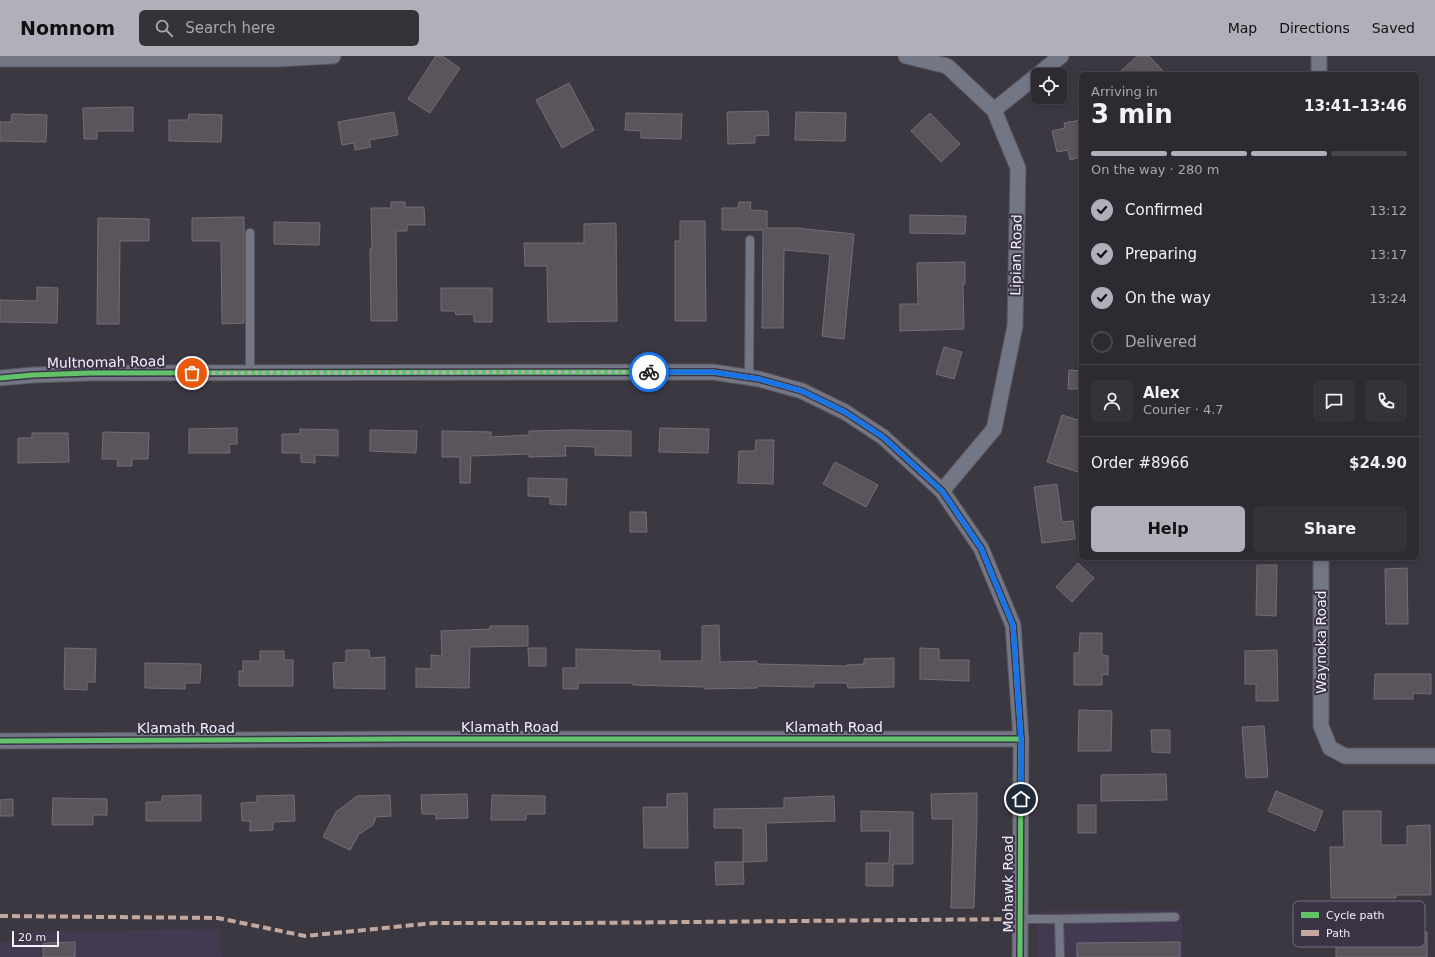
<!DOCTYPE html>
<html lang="en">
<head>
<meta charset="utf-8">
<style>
	:root { --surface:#2d2a32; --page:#35323a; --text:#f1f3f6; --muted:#a7a7ac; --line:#48464d; --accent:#b3afba }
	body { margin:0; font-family:"DejaVu Sans",sans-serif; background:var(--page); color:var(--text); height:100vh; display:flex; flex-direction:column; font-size:15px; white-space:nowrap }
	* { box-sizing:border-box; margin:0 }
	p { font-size:13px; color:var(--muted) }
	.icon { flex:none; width:22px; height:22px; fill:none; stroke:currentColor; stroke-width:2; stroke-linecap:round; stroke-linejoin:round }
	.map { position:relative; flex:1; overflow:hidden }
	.side { position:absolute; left:1079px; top:16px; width:340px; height:488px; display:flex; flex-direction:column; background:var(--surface); border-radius:6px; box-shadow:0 2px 6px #0003,0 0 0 1px var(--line) }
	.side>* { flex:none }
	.controls { position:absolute; left:1031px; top:12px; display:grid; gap:8px }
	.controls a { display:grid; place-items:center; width:36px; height:36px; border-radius:6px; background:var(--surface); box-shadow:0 2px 6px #0003,0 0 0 1px var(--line); font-size:20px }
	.scale { position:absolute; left:12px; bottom:10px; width:47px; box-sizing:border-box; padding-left:4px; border:2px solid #f3effb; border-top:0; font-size:11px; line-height:14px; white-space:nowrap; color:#f3effb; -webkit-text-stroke:3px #3b3446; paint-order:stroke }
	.pin { position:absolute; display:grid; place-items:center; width:34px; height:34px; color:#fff; margin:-17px; border:2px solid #fff; border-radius:50%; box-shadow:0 1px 4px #0007 }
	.courier { position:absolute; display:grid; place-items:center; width:40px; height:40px; margin:-20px; border:3px solid #1a73e8; border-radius:50%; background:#fff; color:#222; box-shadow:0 1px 5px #0007 }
	.head em { font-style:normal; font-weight:600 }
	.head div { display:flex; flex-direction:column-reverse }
	.head { display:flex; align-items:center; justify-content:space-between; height:68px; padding:0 12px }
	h1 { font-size:26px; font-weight:600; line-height:30px }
	.bar { display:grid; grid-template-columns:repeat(4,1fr); gap:6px 4px; align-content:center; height:48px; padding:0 12px }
	.bar i { height:5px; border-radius:3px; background:var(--line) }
	.bar .on { background:var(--accent) }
	.bar p { grid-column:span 4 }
	.line { display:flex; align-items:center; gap:10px; padding:0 12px; border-top:1px solid var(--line) }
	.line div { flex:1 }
	.round { display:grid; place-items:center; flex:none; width:42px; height:42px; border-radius:6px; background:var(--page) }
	ol { padding:0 12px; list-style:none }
	li { display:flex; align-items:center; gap:12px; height:44px }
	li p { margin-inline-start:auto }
	li .icon { padding:4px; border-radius:50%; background:var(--accent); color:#111; stroke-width:4 }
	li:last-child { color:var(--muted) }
	li i { width:22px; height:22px; border:2px solid var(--line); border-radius:50% }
	.button { display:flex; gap:8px; margin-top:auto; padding:8px 12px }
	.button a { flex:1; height:46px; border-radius:6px; background:var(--accent); color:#111; font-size:16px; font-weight:600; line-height:46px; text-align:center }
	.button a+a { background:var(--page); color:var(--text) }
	header { display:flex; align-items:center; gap:24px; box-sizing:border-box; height:56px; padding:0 20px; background:var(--accent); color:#111 }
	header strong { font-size:19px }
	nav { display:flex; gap:22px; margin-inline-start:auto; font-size:14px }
	.search { width:280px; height:36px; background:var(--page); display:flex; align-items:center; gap:10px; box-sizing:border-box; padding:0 14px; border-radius:6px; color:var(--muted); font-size:15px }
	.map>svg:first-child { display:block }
	.built { fill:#433a51 }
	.building { fill:#5a555c; stroke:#736d75 }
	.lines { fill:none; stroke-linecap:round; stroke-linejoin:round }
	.lane-casing { stroke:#59565f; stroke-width:10 }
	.street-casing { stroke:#59565f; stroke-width:17 }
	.lane { stroke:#737684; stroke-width:8 }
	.street { stroke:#737684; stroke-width:15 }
	.quiet { stroke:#c3a89e; stroke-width:4; stroke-dasharray:8 4; stroke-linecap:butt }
	.cycleway-casing { stroke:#3b3446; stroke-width:8 }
	.cycleway { stroke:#61c268; stroke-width:5 }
	.done { stroke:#b3afba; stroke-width:4; stroke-dasharray:0 7.2 }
	.route { stroke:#1a73e8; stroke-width:5 }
	.labels { text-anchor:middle; stroke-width:4; stroke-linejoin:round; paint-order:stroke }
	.street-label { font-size:14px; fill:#f3effb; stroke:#3b3446 }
	.key { fill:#3b3446; stroke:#726c7c; stroke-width:1 }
	.key-label { font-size:11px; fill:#f3effb }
</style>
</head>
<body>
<header>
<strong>Nomnom</strong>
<div class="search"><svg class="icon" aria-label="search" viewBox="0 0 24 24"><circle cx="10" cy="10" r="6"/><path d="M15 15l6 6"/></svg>Search here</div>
<nav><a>Map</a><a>Directions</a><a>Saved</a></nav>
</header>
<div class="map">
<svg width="1435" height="901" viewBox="0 0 1435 901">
	<rect width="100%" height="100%" fill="#3c3842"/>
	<g class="built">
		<polygon points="1182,854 1183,901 1037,901 1037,855"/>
		<polygon points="220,873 221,901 0,901 0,886 31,886 32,876"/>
	</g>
	<g class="building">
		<polygon points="436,0 442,0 460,12 430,57 408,43"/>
		<polygon points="1137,0 1149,0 1166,18 1118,18"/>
		<polygon points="569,27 594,74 562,92 536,44"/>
		<polygon points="133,51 133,75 97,75 97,83 84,83 83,52"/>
		<polygon points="768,55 769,79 755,80 755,87 728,88 727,56"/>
		<polygon points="394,56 398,79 369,84 371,91 355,94 354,87 342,89 338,66"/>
		<polygon points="796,56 846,57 845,85 795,84"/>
		<polygon points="626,57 682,58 681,83 641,82 641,75 625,74"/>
		<polygon points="930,57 960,88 941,106 911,75"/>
		<polygon points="12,58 47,59 46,86 0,85 0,66 11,66"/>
		<polygon points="189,58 222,59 221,86 169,85 169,64 188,64"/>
		<polygon points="1081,64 1081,101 1070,104 1068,94 1057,96 1052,75 1065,72 1064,67"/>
		<polygon points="391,146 405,146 405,151 424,151 425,169 407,169 407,175 396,175 397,265 371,265 370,193 372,193 371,152 391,152"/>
		<polygon points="739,146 751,146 750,154 767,155 767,172 797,172 854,178 844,283 822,280 830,198 784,194 783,272 762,272 763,174 722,174 722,152 738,152"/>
		<polygon points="910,159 966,160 965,178 910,177"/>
		<polygon points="244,161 244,267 222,268 221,185 192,185 192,162"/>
		<polygon points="98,162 149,163 149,185 120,185 119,268 97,268"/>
		<polygon points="680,165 705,165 706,265 675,265 675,185 680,185"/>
		<polygon points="274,166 320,167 319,189 274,188"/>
		<polygon points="616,167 617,265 548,266 547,210 525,210 524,187 584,187 584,168"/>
		<polygon points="965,206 965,228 963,228 964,273 900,275 900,248 918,248 917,207"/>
		<polygon points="37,231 58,232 57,267 0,266 0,244 37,245"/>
		<polygon points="441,232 492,232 492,266 474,266 474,258 456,259 455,255 441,255"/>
		<polygon points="944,291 962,296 954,323 936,318"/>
		<polygon points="1069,314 1081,315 1081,333 1068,333"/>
		<polygon points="1062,359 1081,365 1081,406 1078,416 1047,406"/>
		<polygon points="237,372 237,388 229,388 230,397 189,397 189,373"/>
		<polygon points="660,372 709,373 708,397 659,396"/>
		<polygon points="300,373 338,374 338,400 315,399 315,407 301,406 301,397 282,397 282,378 300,378"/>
		<polygon points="370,374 417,375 416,397 370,395"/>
		<polygon points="570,374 631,375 631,400 595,399 595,391 565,390 566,400 529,401 529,398 471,400 470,427 460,427 460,401 442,401 442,375 491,376 491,381 529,379 529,375"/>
		<polygon points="103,376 149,377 148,403 132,403 132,410 117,410 118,403 102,403"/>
		<polygon points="32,377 68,377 69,406 18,407 18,382 32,382"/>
		<polygon points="756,384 774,384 773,428 738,427 739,395 755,395"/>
		<polygon points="835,406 878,429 866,451 823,428"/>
		<polygon points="528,422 567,423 566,449 550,448 550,441 528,440"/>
		<polygon points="1057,428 1062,466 1073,465 1075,483 1042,487 1034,431"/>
		<polygon points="630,456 646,456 647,476 630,476"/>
		<polygon points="1078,507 1094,522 1072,546 1056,531"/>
		<polygon points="1257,509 1277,509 1276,560 1256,559"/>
		<polygon points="1407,512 1408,568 1386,568 1385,513"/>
		<polygon points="719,569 720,606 757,605 757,608 847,610 847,609 864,608 864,603 894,602 894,631 848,632 847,627 814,627 814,631 757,630 757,632 704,633 704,631 633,629 633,627 578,627 578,633 563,633 563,612 576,612 576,593 660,595 660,605 702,605 702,570"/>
		<polygon points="490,570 528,570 528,590 470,591 469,632 416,631 416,612 431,613 431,599 442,600 441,575 490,573"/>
		<polygon points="1080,577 1102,577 1102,599 1108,600 1108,619 1102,618 1102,629 1074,629 1074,597 1079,597"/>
		<polygon points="65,592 96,593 95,626 87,626 87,634 64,633"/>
		<polygon points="528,592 546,592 546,610 529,610"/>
		<polygon points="920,592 939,593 939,604 969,604 969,625 920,623"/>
		<polygon points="346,594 369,594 370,602 385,601 385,633 334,632 333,607 346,606"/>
		<polygon points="1277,594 1278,645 1256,645 1256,628 1245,628 1245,595"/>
		<polygon points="260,595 284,595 284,604 293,604 293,630 239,630 239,615 243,615 243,605 260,605"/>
		<polygon points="145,607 201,608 200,627 185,627 185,633 145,632"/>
		<polygon points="1375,618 1431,618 1431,638 1413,637 1413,643 1374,643"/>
		<polygon points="1079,654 1112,655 1111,695 1078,695"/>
		<polygon points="1264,670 1268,721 1246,722 1242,671"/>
		<polygon points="1151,674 1170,674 1170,697 1152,696"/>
		<polygon points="1166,718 1167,744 1101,745 1101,719"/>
		<polygon points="1276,735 1323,755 1315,775 1268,755"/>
		<polygon points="687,737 688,792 644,792 643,751 667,751 667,738"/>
		<polygon points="977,737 977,762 974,852 951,852 953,763 932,763 931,738"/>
		<polygon points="467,738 468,762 436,763 436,758 422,758 421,739"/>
		<polygon points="201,739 201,765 146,765 146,746 162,746 162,740"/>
		<polygon points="294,739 295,765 273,766 273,774 250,775 250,765 242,765 241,747 257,746 257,740"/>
		<polygon points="390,739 391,760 376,761 373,769 359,778 350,794 323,781 336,756 357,740"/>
		<polygon points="492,739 545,740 545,758 526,758 526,764 491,764"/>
		<polygon points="834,740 835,765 766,767 767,805 743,806 743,772 714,772 714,753 784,752 784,742"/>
		<polygon points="53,742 107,743 107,759 93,759 93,769 52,769"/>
		<polygon points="13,743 13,760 0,760 0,744"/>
		<rect x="1078" y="749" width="18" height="28"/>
		<polygon points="861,755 913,756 913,808 893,808 893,830 866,830 866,807 889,807 890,775 861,775"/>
		<polygon points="1343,755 1381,755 1381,789 1407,789 1407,770 1430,769 1431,839 1396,839 1396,842 1331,842 1330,791 1344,791"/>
		<polygon points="715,806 743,806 744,828 716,829"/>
		<polygon points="1336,871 1397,871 1396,876 1427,876 1427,901 1336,901"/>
		<polygon points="75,886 75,901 43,901 43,887"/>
		<polygon points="1180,886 1180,901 1077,901 1077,887"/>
	</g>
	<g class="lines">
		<defs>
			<g id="lane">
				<polyline points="250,177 250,317"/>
				<polyline points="749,321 750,184"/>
				<polyline points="1020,863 1059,863 1060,901"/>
				<polyline points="1059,863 1175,861"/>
			</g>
			<g id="street">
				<polyline points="906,0 947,10 994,54 1018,112 1015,270 994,373 942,435"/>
				<polyline points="1319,0 1319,18"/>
				<polyline points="0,3 278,3 333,0"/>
				<polyline points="994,54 1061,0"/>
				<polyline points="0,322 33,319 90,317 713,316 759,323 802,335 845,356 883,381 942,435 981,492 1013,569 1021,683 1020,901"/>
				<polyline points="1321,502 1321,670 1330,692 1345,700 1435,700"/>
				<polyline points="0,685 411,683 1021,683"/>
			</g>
		</defs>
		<use href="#lane" class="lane-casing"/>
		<use href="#street" class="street-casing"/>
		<use href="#lane" class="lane"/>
		<use href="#street" class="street"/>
		<polyline class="quiet" points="0,860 218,862 305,880 434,867 579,867 1020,863"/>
		<defs>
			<g id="cycleway">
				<polyline points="0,322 33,319 90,317 713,316 759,323 802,335 845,356 883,381 942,435 981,492 1013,569 1021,683 1020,901"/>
				<polyline points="0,685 411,683 1021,683"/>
			</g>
		</defs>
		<use href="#cycleway" class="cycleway-casing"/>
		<use href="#cycleway" class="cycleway"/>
	</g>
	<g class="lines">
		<polyline class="done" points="192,317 649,316"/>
		<polyline class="route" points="649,316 713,316 759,323 802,335 845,356 883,381 942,435 981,492 1013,569 1021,683 1021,743"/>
	</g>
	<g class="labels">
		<g class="street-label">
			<text transform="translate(1016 199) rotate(-89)" y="5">Lipian Road</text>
			<text transform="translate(106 306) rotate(-1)" y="5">Multnomah Road</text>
			<text transform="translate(1321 586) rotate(-90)" y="5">Waynoka Road</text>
			<text x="510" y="676">Klamath Road</text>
			<text x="834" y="676">Klamath Road</text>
			<text x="186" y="677">Klamath Road</text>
			<text transform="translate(1008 828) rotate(-90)" y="5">Mohawk Road</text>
		</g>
	</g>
	<rect x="1293" y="845" width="132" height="46" rx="6" class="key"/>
	<rect x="1301" y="856" width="18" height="6" fill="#61c268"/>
	<rect x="1301" y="874" width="18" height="6" fill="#c3a89e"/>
	<g class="key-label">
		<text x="1326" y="863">Cycle path</text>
		<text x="1326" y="881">Path</text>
	</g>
</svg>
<div class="controls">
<a><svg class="icon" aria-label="locate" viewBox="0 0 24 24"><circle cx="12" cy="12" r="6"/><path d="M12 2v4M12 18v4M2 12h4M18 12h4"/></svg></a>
</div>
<div class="scale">20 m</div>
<div class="pin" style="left:192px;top:317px;background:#ea580c"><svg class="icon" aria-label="bag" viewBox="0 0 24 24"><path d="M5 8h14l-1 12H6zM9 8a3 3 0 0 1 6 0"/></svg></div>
<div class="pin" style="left:1021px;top:743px;background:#1f2937"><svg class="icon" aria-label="home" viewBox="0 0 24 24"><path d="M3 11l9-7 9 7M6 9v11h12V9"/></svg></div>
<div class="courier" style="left:649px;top:316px"><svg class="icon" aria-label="bike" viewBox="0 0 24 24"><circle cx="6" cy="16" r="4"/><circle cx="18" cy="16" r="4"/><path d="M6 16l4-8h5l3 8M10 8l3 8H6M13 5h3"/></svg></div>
<section class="side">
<div class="head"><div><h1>3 min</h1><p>Arriving in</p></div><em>13:41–13:46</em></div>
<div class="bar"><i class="on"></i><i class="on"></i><i class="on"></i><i></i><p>On the way · 280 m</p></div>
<ol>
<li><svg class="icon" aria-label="check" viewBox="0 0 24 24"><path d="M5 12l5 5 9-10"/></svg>Confirmed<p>13:12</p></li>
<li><svg class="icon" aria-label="check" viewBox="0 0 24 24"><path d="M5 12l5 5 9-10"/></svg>Preparing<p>13:17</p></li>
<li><svg class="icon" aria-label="check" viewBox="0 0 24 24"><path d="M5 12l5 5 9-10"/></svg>On the way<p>13:24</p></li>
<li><i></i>Delivered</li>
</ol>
<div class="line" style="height:72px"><a class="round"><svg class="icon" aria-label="person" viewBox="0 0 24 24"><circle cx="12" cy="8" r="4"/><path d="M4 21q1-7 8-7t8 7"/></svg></a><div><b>Alex</b><p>Courier · 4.7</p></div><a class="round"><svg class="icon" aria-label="chat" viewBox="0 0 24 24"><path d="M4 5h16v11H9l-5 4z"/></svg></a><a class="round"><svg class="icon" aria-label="phone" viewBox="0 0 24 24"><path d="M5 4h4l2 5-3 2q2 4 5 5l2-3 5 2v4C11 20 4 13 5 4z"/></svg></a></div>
<div class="line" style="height:52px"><div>Order #8966</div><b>$24.90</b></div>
<div class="button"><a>Help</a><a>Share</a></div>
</section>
</div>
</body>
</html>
